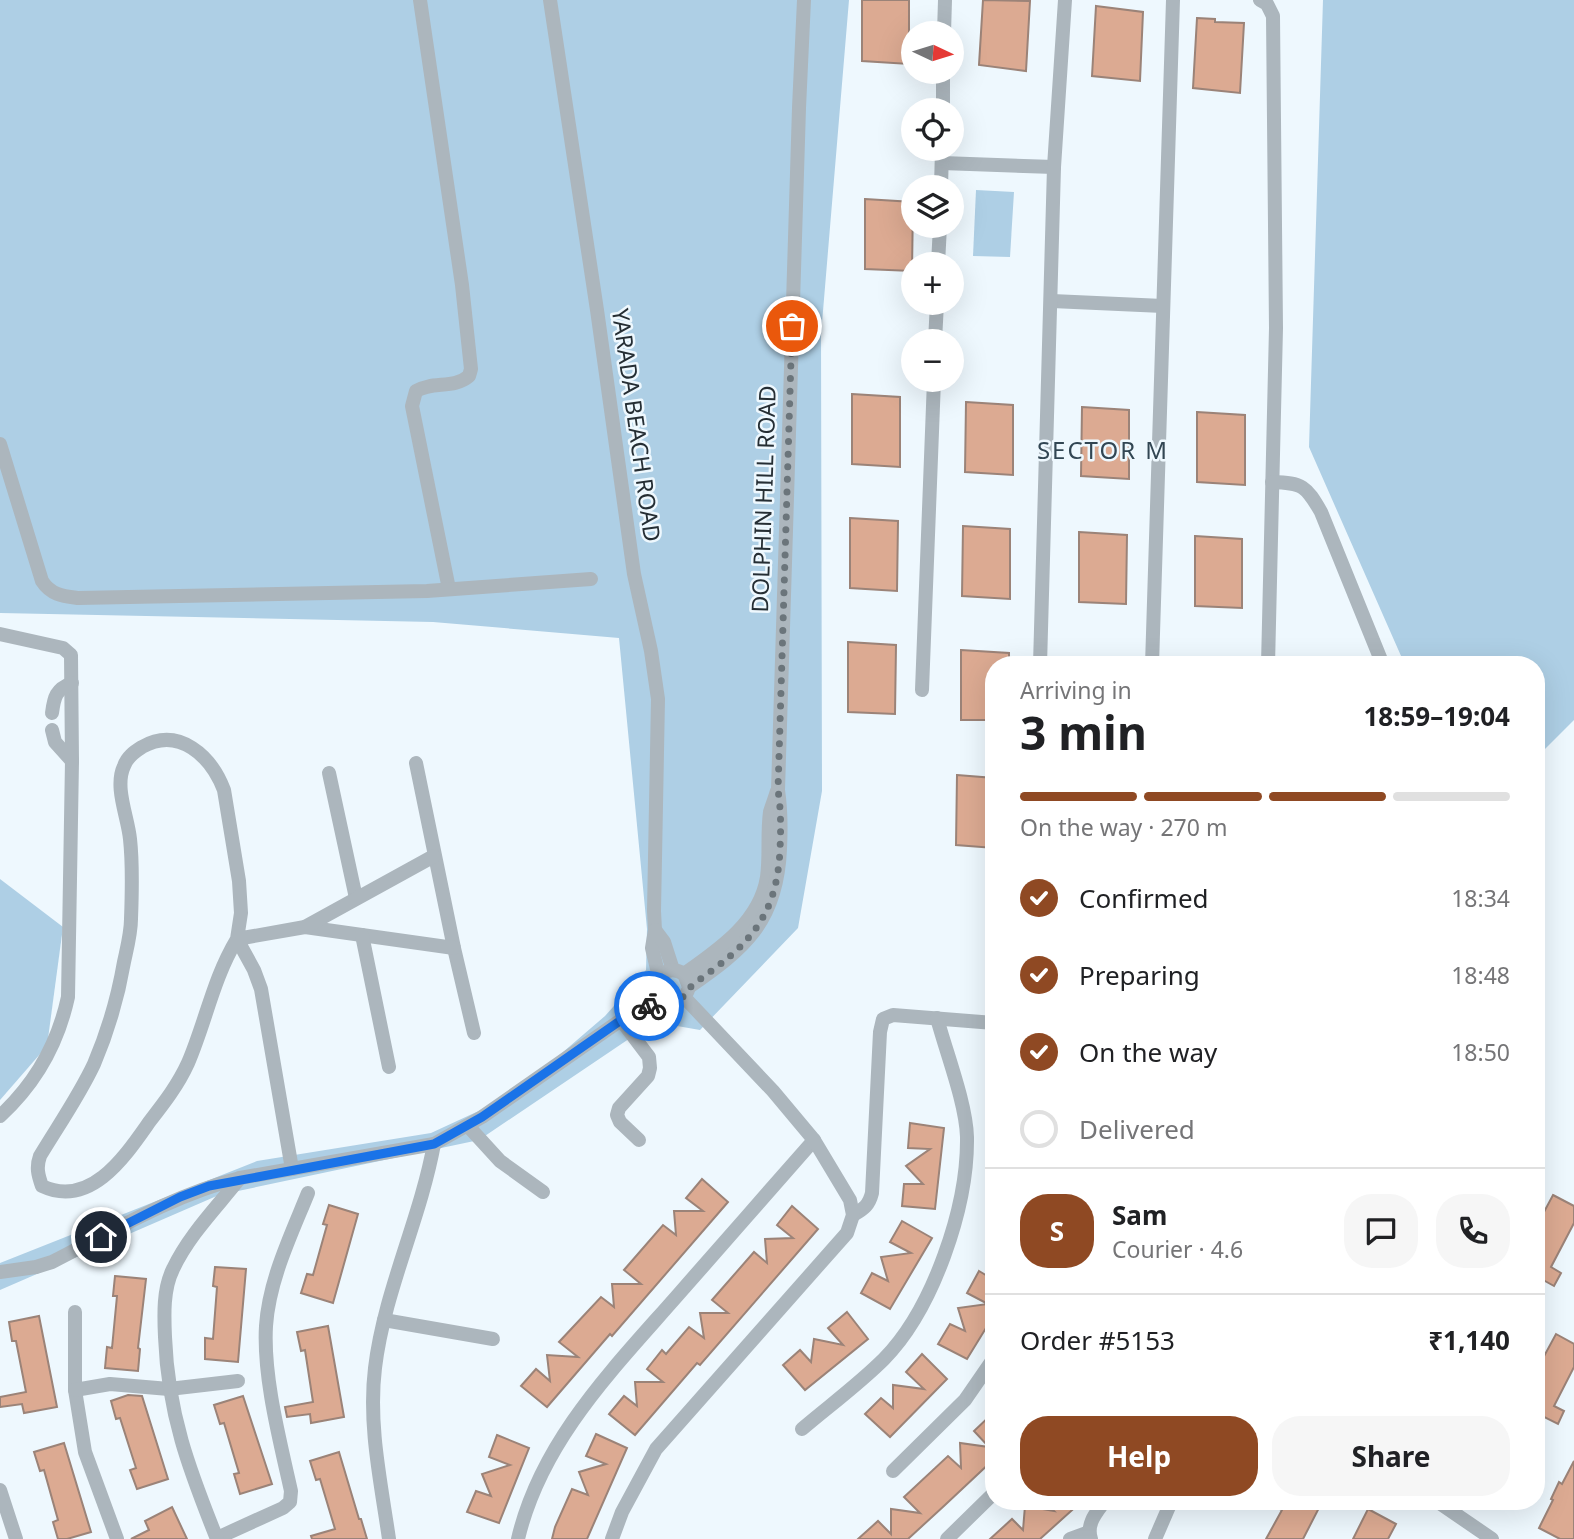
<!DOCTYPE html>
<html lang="en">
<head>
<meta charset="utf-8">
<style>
	:root { --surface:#fff; --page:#f6f6f6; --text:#202124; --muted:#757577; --line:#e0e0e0; --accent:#8f4923 }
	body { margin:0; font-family:"Noto Sans",sans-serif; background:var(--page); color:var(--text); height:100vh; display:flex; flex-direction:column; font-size:26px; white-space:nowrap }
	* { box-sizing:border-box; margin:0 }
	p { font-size:23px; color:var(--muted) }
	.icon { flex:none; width:38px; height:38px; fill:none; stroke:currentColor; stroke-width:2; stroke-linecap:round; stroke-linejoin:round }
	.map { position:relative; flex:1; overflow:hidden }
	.panel { position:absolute; left:985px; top:656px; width:560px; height:854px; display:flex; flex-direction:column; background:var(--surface); border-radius:28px; box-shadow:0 7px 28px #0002 }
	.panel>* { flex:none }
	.needle { width:46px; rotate:94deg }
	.fabs { position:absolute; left:901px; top:21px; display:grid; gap:14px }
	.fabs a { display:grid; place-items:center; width:63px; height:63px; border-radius:50%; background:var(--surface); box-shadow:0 7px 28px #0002; font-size:35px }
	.pin { position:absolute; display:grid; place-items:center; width:60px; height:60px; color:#fff; margin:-30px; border:4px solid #fff; border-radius:50%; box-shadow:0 2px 7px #0007 }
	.courier { position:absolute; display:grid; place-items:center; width:70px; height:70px; margin:-35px; border:5px solid #1a73e8; border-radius:50%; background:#fff; color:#222; box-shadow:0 2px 9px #0007 }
	.overview em { font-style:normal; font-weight:700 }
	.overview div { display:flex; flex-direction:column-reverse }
	.overview { display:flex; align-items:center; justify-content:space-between; height:119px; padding:0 35px }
	h1 { font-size:46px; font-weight:700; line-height:52px }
	.bar { display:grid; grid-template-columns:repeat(4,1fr); gap:10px 7px; align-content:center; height:84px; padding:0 35px }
	.bar i { height:9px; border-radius:5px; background:var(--line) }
	.bar .active { background:var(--accent) }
	.bar p { grid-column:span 4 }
	.line { display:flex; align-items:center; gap:18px; padding:0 35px; border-top:2px solid var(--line) }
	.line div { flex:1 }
	.round { display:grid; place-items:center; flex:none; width:74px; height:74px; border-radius:28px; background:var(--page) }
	ol { padding:0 35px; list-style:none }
	li { display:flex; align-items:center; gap:21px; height:77px }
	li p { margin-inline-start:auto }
	li .icon { padding:7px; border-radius:50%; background:var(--accent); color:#fff; stroke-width:4 }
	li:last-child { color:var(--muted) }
	li i { width:38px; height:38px; border:4px solid var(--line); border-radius:50% }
	.primary-button { display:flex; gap:14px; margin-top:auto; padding:14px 35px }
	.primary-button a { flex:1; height:80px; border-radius:28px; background:var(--accent); color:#fff; font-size:28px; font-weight:700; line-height:80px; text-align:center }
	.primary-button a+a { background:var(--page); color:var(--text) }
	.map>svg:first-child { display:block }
	.green { fill:#aecfe5 }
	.building { fill:#dcaa92; stroke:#9b8378; stroke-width:2 }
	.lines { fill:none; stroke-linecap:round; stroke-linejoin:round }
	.minor { stroke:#acb6bd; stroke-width:14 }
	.done { stroke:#6b757b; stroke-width:7; stroke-dasharray:0 12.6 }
	.route { stroke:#1a73e8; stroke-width:9 }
	.labels { text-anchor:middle; stroke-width:5; stroke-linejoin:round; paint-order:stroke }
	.street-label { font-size:23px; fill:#252e34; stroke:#eef8fe }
	.neighbourhood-label { font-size:24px; letter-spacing:2px; fill:#324653; stroke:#eef8fe }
</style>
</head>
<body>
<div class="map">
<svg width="1574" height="1539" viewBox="0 0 1574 1539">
	<rect width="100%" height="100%" fill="#eef8fe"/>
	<g class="green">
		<polygon points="0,0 849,0 821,335 822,791 798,928 700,1030 654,1022 479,1140 219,1195 0,1290 0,1263 257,1161 431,1133 513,1095 605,1016 646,970 647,929 619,638 433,622 0,613"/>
		<polygon points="1323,0 1574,0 1574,720 1537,757 1536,665 1405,665 1309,447"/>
		<polygon points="976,190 1014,192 1010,257 973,256"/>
		<polygon points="0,879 63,927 47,1046 0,1100"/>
	</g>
	<g class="building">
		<polygon points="862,0 909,0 909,64 862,61"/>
		<polygon points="983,0 1030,1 1026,71 979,65"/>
		<polygon points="1096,6 1143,12 1140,81 1092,76"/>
		<polygon points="1197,18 1215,19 1215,22 1244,23 1240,93 1193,88"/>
		<polygon points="865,199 913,202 912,271 865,269"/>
		<polygon points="852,394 900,397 900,467 852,464"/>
		<polygon points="966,402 1013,405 1013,475 965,472"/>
		<polygon points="1082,407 1129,410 1129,479 1081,476"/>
		<polygon points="1197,412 1245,415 1245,485 1197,482"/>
		<polygon points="850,518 898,521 897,591 850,588"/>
		<polygon points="963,526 1010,529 1010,599 962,596"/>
		<polygon points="1079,532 1127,535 1126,604 1079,602"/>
		<polygon points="1195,536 1242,539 1242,608 1195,606"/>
		<polygon points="848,642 896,645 895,714 848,712"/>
		<polygon points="961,650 1009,653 1009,665 994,665 994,720 961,720"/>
		<polygon points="957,775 994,778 994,848 956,845"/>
		<polygon points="910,1123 944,1128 935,1209 902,1206 904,1184 923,1184 906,1166 930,1149 908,1148"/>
		<polygon points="702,1179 728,1202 612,1336 610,1334 547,1407 521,1386 536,1369 550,1381 547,1355 578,1357 559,1342 601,1297 614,1307 612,1284 641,1284 624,1270 663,1225 676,1235 674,1211 703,1211 686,1198"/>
		<polygon points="1553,1195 1574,1206 1574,1223 1551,1267 1561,1273 1554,1286 1536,1276 1536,1227"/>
		<polygon points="329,1205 358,1214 333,1303 301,1293 307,1274 313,1275 327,1225 323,1224"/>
		<polygon points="792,1206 818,1229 700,1365 697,1363 635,1435 609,1414 624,1396 637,1406 635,1382 663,1382 647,1369 662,1350 666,1354 689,1327 704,1338 700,1313 728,1313 712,1300 754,1252 767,1263 765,1239 793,1238 777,1225"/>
		<polygon points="902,1221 932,1238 890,1309 861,1293 872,1273 888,1281 881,1257 911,1253 890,1242"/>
		<polygon points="215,1267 246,1269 238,1362 205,1359 205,1338 213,1339 217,1287 213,1286"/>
		<polygon points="979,1271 994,1280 994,1315 967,1359 938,1344 950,1324 965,1331 958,1308 988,1304 967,1293"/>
		<polygon points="115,1276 146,1279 138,1348 140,1349 138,1371 105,1368 107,1347 112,1348 117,1296 113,1296"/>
		<polygon points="847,1312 868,1339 805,1390 783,1365 800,1350 811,1362 814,1339 843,1345 828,1328"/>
		<polygon points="39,1316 57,1407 24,1413 22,1404 0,1407 0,1397 26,1392 16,1341 12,1341 9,1322"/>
		<polygon points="328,1326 344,1417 311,1423 310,1414 287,1417 285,1407 313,1402 305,1350 301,1351 297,1332"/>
		<polygon points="1556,1334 1574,1344 1574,1367 1554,1406 1564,1411 1558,1424 1536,1413 1536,1357 1542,1360"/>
		<polygon points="922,1354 947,1379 890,1437 865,1414 881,1398 893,1408 893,1385 924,1389 906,1372"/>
		<polygon points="128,1395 142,1396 168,1479 137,1489 130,1470 136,1468 120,1418 116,1419 111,1401"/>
		<polygon points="243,1396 272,1484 240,1494 234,1474 239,1473 224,1423 220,1424 214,1405"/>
		<polygon points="994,1412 994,1459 945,1505 908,1539 858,1539 878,1521 891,1534 891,1509 920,1513 904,1497 948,1456 961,1468 960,1443 989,1447 974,1431"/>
		<polygon points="596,1434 627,1448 587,1539 552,1539 555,1527 572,1489 588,1495 579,1472 606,1464 586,1456"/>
		<polygon points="497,1435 529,1448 499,1523 467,1512 476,1491 491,1496 482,1474 510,1465 489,1457"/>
		<polygon points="64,1443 91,1532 67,1539 58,1539 53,1522 58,1520 44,1470 40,1471 34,1452"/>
		<polygon points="339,1452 359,1519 361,1519 367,1539 312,1539 311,1536 335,1529 320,1479 316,1480 310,1461"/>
		<polygon points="1574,1461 1574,1539 1560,1539 1539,1528 1553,1500 1551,1499 1559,1482 1562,1484"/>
		<polygon points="1045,1502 1081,1502 1040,1539 990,1539 1012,1519 1023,1530 1025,1506 1054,1511"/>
		<polygon points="1264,1502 1322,1502 1303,1539 1266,1539 1282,1510"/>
		<polygon points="172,1507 187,1539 131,1539 149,1530 145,1521"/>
		<polygon points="1368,1509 1396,1524 1388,1539 1353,1539"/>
	</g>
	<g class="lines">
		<g class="minor">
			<path d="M 420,0 L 462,285 L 471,369 L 469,376 C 454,389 433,381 416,391 L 412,406 L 449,589"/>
			<polyline points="550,0 597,310 634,574 651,651 658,699 654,911 655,930 652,948 659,977"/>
			<polyline points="1260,0 1267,4 1273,16 1276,328 1268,665"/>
			<polyline points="944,33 945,0"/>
			<polyline points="943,110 943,72"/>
			<polyline points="942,163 1054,167"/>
			<polyline points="941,187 942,149"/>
			<polyline points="938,264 940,226"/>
			<polyline points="1052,301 1163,306"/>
			<polyline points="935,341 937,303"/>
			<path d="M 0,444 L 42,581 C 51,595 63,596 78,598 L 427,591 L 591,579"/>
			<path d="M 1272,482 C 1303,483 1306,486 1321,512 L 1383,665"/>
			<path d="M 0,634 L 63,648 L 71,655 L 72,761 L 68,997 C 58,1043 35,1084 0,1116"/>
			<polyline points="1040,665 1054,167 1065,0"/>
			<polyline points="1152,665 1173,0"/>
			<polyline points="922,690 934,380"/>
			<path d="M 52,713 C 54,697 56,689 72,683"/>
			<polyline points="52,730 55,742 72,761"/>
			<polyline points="416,763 454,948 474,1033"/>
			<polyline points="329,773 356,898"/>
			<polyline points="305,927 454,948"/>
			<polyline points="655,930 664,942 673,970"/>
			<polyline points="362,935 389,1067"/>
			<path d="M 684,974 C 718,950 760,922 767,877 C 770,856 767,833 770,812 C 772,805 775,798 777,791"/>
			<path d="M 689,987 C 745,948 777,922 780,849 C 781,829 781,810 778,790 L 799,108 L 804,0"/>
			<polyline points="621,1020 649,1057 650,1068 648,1076 619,1108 617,1115 620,1122 639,1140"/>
			<polyline points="468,1126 500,1161 543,1192"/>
			<path d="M 292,1169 L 261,989 L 254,970 L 237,939 L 241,913 L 239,881 L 224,790 C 211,756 179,726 142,747 C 134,752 127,757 124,766 C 114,787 128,817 130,839 C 133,866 132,893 131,919 C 131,933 127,948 124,962 C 118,997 108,1031 94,1064 C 79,1096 58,1126 40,1156 C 36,1167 38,1175 42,1186 C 91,1209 126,1155 150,1121 C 164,1103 178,1085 188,1063 C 206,1021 213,979 237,939 L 305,927 L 434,856"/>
			<path d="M 853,1215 C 864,1209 869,1205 872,1193 L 880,1032 L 883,1019 L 893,1015 L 994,1023"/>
			<path d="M 0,1272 L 36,1267 L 52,1262 C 113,1231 173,1195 240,1178 L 434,1144 L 482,1117 L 621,1020 L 657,985 C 661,971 671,966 684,974 L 689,987 C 686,998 680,1003 668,1002 L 658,993 L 657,985"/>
			<polyline points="75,1312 75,1390 85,1452 117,1539"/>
			<polyline points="384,1320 493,1339"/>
			<polyline points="75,1390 110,1384 169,1389 238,1381"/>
			<path d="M 802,1429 C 829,1406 859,1384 884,1359 C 933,1309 968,1207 967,1137 C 966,1103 946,1052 937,1018"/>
			<polyline points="893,1471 965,1400 994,1358"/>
			<polyline points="0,1490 16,1539"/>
			<polyline points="1438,1502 1492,1539"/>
			<path d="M 217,1538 L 283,1508 L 290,1502 L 291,1491 C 280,1441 263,1377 266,1326 C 269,1280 291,1235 308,1193"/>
			<path d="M 217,1539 C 189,1469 168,1414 165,1337 C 164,1315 163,1289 173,1269 C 189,1235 217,1207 240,1178"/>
			<path d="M 389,1539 C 381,1483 368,1425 375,1368 C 384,1292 420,1220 434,1144"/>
			<path d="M 518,1539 C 541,1441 613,1369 677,1296 C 723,1244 768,1192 814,1140"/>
			<polyline points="612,1539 622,1512 656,1449 847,1233 853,1215 850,1200 814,1140 773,1091 684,997"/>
			<polyline points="947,1539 994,1493"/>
			<polyline points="1070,1539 1089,1532"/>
			<path d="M 1091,1539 C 1086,1524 1096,1513 1104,1502"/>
			<polyline points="1155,1539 1171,1502"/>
		</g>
	</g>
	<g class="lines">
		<path class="done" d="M 649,1006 L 663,999 C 682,1009 684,991 696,982 C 749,945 777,917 780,849 C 781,828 781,810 778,790 L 792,326"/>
		<polyline class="route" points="101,1237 180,1197 209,1186 434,1144 482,1117 624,1018 649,1006"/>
	</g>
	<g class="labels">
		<g class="street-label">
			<text transform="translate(636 425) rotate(82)" y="8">YARADA BEACH ROAD</text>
			<text transform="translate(764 499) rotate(-88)" y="8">DOLPHIN HILL ROAD</text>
		</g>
		<g class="neighbourhood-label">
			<text x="1103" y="459">SECTOR M</text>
		</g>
	</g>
</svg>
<div class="fabs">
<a><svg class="needle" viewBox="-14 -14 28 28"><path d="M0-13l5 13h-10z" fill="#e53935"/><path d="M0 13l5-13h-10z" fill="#757577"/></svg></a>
<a><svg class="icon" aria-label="locate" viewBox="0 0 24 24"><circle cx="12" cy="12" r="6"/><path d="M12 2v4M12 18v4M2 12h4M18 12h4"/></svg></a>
<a><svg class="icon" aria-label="layers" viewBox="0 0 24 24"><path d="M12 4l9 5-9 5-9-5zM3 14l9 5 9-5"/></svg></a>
<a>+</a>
<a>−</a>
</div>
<div class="pin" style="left:792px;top:326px;background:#ea580c"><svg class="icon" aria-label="bag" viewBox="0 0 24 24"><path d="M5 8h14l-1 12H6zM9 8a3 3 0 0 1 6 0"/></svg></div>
<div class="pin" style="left:101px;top:1237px;background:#1f2937"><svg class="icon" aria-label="home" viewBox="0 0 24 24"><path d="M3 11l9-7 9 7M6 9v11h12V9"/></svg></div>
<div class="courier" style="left:649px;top:1006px"><svg class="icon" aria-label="bike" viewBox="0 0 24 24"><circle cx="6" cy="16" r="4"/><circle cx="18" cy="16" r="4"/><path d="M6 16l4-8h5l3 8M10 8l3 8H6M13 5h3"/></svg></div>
<section class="panel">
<div class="overview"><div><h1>3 min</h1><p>Arriving in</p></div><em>18:59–19:04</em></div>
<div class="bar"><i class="active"></i><i class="active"></i><i class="active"></i><i></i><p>On the way · 270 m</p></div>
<ol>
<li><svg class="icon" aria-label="check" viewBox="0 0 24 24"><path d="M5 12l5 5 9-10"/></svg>Confirmed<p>18:34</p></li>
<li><svg class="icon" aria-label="check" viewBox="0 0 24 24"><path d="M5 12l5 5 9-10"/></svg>Preparing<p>18:48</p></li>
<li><svg class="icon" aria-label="check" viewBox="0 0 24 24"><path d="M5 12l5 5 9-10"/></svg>On the way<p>18:50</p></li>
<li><i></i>Delivered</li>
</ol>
<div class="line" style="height:126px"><b class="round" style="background:var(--accent);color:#fff">S</b><div><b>Sam</b><p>Courier · 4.6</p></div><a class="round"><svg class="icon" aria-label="chat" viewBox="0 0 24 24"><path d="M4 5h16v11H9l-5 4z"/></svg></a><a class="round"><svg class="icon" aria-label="phone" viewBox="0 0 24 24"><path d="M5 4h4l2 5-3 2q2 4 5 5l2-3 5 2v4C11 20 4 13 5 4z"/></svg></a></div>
<div class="line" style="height:91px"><div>Order #5153</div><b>₹1,140</b></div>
<div class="primary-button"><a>Help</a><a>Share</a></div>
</section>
</div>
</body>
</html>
